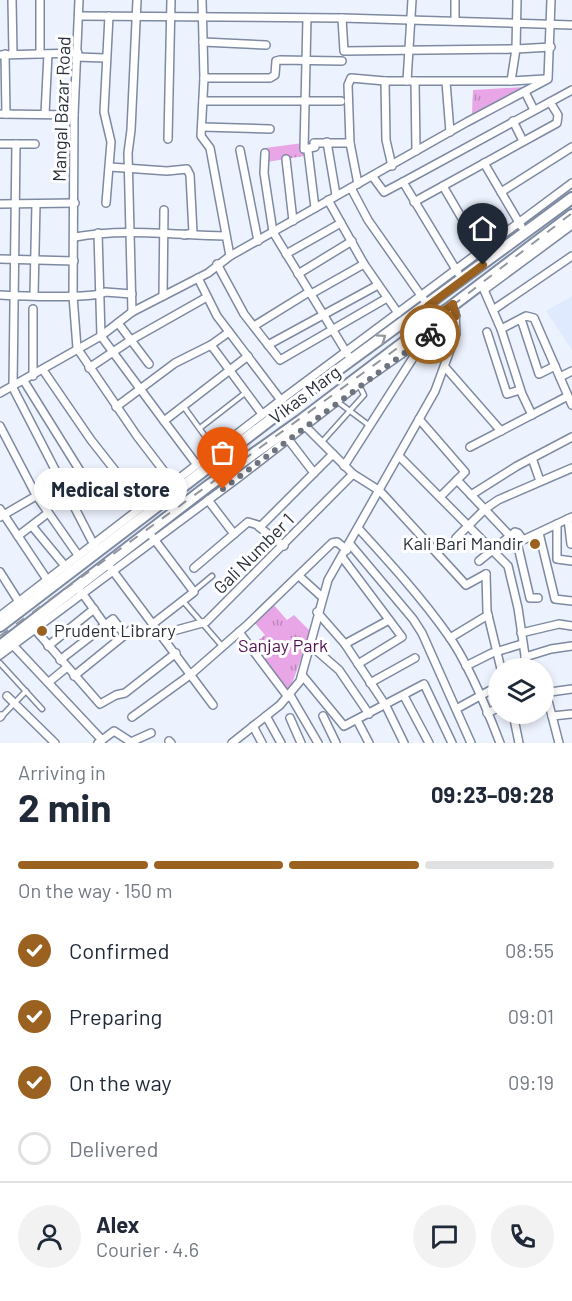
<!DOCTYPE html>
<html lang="en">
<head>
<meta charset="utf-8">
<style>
	:root { --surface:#fff; --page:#f2f2f3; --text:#1f2937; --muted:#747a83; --line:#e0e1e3; --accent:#9b6120 }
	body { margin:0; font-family:Barlow,sans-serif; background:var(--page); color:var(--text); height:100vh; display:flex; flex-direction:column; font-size:22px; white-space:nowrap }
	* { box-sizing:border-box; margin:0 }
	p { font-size:20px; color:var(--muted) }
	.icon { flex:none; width:33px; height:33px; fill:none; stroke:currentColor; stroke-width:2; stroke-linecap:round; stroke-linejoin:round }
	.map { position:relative; height:743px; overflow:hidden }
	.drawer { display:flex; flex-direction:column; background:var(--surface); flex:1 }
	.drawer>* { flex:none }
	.fabs { position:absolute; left:488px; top:658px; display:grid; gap:12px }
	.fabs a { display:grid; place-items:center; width:66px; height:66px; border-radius:50%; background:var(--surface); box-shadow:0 3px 9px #0003; font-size:30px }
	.pin { position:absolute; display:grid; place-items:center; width:51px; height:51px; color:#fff; margin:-62px -26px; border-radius:50% 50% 50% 0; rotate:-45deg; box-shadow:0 0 6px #0007 }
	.pin .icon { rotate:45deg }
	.courier { position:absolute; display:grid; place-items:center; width:60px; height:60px; margin:-30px; border:4px solid #9b6120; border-radius:50%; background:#fff; color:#222; box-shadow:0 2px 8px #0007 }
	.bubble { position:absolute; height:42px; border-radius:21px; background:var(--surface); box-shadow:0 3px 9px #0003; font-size:20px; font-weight:700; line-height:42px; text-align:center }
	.summary em { font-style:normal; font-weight:700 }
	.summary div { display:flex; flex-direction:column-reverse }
	.summary { display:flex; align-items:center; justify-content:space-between; height:102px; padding:0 18px }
	h1 { font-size:39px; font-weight:700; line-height:45px }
	.bar { display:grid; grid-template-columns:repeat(4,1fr); gap:9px 6px; align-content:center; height:72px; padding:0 18px }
	.bar i { height:8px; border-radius:4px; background:var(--line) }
	.bar .on { background:var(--accent) }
	.bar p { grid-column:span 4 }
	.line { display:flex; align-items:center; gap:15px; padding:0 18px; border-top:2px solid var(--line) }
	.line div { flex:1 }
	.round { display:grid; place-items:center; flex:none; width:63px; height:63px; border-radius:32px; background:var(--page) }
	ol { padding:0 18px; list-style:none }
	li { display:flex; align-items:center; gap:18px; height:66px }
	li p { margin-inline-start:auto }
	li .icon { padding:6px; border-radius:50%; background:var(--accent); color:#fff; stroke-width:4 }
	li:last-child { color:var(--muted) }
	li i { width:33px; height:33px; border:3px solid var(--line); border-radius:50% }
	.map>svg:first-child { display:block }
	.built { fill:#dfeafe }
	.park { fill:url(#park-tufts) }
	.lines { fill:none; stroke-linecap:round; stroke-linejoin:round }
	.lane-casing { stroke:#7d8aa2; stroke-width:7 }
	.street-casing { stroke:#7d8aa2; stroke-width:10 }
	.primary-casing { stroke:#7d8aa2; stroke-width:14 }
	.lane { stroke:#fff; stroke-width:4 }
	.street { stroke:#fff; stroke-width:7 }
	.primary { stroke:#fff; stroke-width:10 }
	.rail { stroke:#9197a1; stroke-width:2; stroke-dasharray:10 10; stroke-linecap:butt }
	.oneway { stroke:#94989c }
	.done { stroke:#6e747f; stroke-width:6; stroke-dasharray:0 10.8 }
	.route { stroke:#9b6120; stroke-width:8 }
	.poi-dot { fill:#9b6120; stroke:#fff; stroke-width:2 }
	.labels { text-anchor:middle; stroke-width:6; stroke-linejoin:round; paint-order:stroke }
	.street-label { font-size:18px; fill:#2a303a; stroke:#fff }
	.poi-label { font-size:18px; fill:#2a303a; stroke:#fff; text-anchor:end }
	.park-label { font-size:18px; fill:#521254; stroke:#fff }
</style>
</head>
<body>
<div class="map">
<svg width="572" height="743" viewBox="0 0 572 743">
	<defs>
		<pattern id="park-tufts" width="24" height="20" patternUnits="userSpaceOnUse" patternTransform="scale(1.5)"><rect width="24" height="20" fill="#e8a6e7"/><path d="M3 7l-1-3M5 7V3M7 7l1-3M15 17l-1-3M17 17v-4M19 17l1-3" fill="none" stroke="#bc88bc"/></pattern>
	</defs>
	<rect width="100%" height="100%" fill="#edf3fe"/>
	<polygon class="built" points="572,296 572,350 546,311"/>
	<g class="park">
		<polygon points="524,87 472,114 473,90"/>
		<polygon points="303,143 304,156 267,162 265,148"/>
		<polygon points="272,603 287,620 294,615 311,632 288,694 251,646 265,635 254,622"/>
	</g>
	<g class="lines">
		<defs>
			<g id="lane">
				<polyline points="338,402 370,426"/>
				<polyline points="184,407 215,450"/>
				<polyline points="200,428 245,393"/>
				<polyline points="321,443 364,395 359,385"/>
				<polyline points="194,591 212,576"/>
				<polyline points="183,601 222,646"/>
				<polyline points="0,663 42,709"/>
				<polyline points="2,716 26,691"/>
			</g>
			<g id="street">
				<polyline points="12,0 13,54"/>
				<polyline points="79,0 74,115 73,296 77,348 137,436 176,487"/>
				<polyline points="202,0 204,78 201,136 210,148 230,256"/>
				<polyline points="455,0 455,21"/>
				<polyline points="517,0 516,49 551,47"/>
				<polyline points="80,16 342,18 572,25"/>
				<polyline points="307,18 304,149 315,147 314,143 350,143 358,184"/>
				<polyline points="342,18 344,51 516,49 511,81 385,81 351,78 348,85 350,143"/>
				<polyline points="203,42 266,45"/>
				<polyline points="5,54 6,114"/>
				<polyline points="40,54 40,0"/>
				<polyline points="0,55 78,53"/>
				<polyline points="76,57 105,58"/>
				<polyline points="204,78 270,78 275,75 276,61 280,60 342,61"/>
				<polyline points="385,81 386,140 392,166"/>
				<polyline points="407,81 412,0"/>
				<polyline points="415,81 416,151"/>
				<polyline points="511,81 545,79"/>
				<polyline points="446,82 450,132"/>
				<polyline points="525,92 534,110"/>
				<polyline points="203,101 341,101"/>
				<polyline points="0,114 74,115"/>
				<polyline points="45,114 48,54"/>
				<polyline points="513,121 523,141"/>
				<polyline points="202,127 270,129"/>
				<polyline points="168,139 171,0"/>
				<polyline points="327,142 336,195"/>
				<polyline points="0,144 35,144"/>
				<polyline points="16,144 13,388 95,547"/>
				<polyline points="240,150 258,241"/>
				<polyline points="308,151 315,208"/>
				<polyline points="265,153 264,173 273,232 348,355"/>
				<polyline points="286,159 293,221"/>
				<polyline points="484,163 501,192"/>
				<polyline points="110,167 167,171 187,169 190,175 193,233 184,235"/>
				<polyline points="373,177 384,192 403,182"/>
				<polyline points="443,186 481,251"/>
				<polyline points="351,188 368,220 436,317"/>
				<polyline points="328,200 364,264 398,313"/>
				<polyline points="414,202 557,123 558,115 550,102"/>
				<polyline points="106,203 111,142 104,112 109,16"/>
				<polyline points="0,204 75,203"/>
				<polyline points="521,226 501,192 572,147"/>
				<polyline points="98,233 101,336 164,421"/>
				<path d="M 75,237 C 124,228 175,235 225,236"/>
				<polyline points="286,254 341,223"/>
				<polyline points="0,259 74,261"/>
				<polyline points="217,264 244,314 280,360 387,298"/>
				<polyline points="458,273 403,182 572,90"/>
				<polyline points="298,274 352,241"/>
				<polyline points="198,278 217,316 283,403"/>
				<polyline points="481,283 501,329 522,394 532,415"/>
				<polyline points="484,290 572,225"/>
				<polyline points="311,294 364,264"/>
				<path d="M 0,295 C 16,296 96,299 105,292 L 132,294"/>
				<polyline points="34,295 36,204"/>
				<polyline points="163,296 164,210"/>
				<polyline points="493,310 572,256"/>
				<polyline points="132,312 128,153 131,130 137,0"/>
				<polyline points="521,319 539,374 555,366"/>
				<polyline points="118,323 149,364"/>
				<polyline points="254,326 309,292"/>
				<polyline points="501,329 526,316 534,318 572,405"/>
				<polyline points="487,332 507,394 520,390"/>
				<polyline points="211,345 262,414"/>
				<polyline points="268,345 378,285"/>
				<polyline points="445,367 501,431"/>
				<polyline points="89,368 131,340 207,297"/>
				<polyline points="43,370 91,440 143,506"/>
				<polyline points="33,376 33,309"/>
				<polyline points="560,377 572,371"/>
				<polyline points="24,381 85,479"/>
				<polyline points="0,393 101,336 132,312 208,273 230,256 467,122 548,79 551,0"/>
				<polyline points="116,407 175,363 211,345 229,332"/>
				<polyline points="419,419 465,472 440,497"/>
				<polyline points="302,423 353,474 380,491 466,585 486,574"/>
				<polyline points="0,426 36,495 78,555"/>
				<polyline points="288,439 314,473"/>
				<polyline points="470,447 568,396"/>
				<polyline points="399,456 508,566 518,608 527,669"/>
				<polyline points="532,458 540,481"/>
				<polyline points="197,465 164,421 248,356"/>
				<polyline points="344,466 418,350 419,340"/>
				<polyline points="457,480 510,536"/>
				<polyline points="471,495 517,466 572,437"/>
				<polyline points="208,500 234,534"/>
				<polyline points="0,509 50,584"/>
				<polyline points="0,517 60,482"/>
				<polyline points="568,519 571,544"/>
				<polyline points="557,524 557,559 572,561"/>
				<polyline points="32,526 65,566"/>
				<polyline points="259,527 284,546"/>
				<path d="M 359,529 C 390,563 421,597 448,635 C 469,664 487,709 500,743"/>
				<polyline points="539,533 555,599 572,601"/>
				<polyline points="515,534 530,598 538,598"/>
				<polyline points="151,535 194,592 154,623"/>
				<polyline points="18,536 48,513"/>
				<polyline points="456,538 485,509 498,500 572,468"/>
				<polyline points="350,544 413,619 422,633 471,743"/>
				<polyline points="342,557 402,637 358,664"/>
				<polyline points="479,561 515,532 518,533 523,540 572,517"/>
				<polyline points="110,567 213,705"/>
				<polyline points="194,568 248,522 261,526 333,454"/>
				<polyline points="0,572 19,602"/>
				<polyline points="486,574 487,611 501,669"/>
				<polyline points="299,576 321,596"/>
				<polyline points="80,590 105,625"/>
				<polyline points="317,612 345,644 386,706 404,743"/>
				<polyline points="0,616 281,400 572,183"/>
				<polyline points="31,625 100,704 116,695 125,693 176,653"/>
				<polyline points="239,632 288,697"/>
				<polyline points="521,633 559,624 572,626"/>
				<polyline points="165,638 173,631 206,622 353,474"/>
				<polyline points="450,638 488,615"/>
				<polyline points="10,642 102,740"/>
				<polyline points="309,644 339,670 369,714"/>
				<polyline points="345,644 389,620"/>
				<polyline points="48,646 94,609"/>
				<polyline points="0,655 238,478 359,384 456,316"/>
				<polyline points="525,657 551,649 572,646"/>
				<polyline points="60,660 113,619 125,635"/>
				<polyline points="466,666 492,653 522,644"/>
				<polyline points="302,675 344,726 424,684 452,743"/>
				<polyline points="74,676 132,629"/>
				<polyline points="49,682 66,668"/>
				<polyline points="370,683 415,658"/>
				<polyline points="543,693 572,689"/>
				<polyline points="546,693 559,743"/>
				<polyline points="290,695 318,743"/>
				<polyline points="7,696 55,743"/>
				<polyline points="404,696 429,743"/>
				<polyline points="458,708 498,686"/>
				<polyline points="487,713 498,708"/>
				<polyline points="513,714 519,743"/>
				<polyline points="266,716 281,743"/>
				<polyline points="323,716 336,743"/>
				<polyline points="552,716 572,714"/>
				<polyline points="0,717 1,716"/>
				<polyline points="132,717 190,675 246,626 332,543 337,542 347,550"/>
				<polyline points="290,718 301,743"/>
				<polyline points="357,720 369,743"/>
				<polyline points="253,726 262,743"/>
				<polyline points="169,741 171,743"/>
				<polyline points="98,743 114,731 131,742 151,733"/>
				<polyline points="232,743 280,705 300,681 328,580 435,391 456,334 455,312"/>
			</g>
			<g id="primary">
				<polyline points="0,626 287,407 572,198"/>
				<polyline points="0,646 208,486 300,421 572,215"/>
			</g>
		</defs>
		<use href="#lane" class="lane-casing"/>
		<use href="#street" class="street-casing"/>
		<use href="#primary" class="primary-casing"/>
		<use href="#lane" class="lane"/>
		<use href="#street" class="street"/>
		<use href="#primary" class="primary"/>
		<polyline class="rail" points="0,636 403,344 572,213"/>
	</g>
	<defs><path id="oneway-chevron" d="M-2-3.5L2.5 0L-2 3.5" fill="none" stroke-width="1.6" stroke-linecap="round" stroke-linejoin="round" transform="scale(1.5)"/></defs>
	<use class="oneway" href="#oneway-chevron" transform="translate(382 338) rotate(-35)"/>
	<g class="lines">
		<polyline class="done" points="223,489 430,334"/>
		<polyline class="route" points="430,334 456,316 453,304 436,317 428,306 483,265"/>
	</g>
	<g class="poi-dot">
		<circle cx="535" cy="544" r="6"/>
		<circle cx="42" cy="631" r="6"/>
	</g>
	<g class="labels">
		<g class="street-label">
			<text transform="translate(62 109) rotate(-88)" y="6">Mangal Bazar Road</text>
			<text transform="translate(305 395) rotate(-37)" y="6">Vikas Marg</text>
			<text transform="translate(254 554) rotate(-45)" y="6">Gali Number 1</text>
		</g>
		<g class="poi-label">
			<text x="523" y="550">Kali Bari Mandir</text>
			<text x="54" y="637" text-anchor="start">Prudent Library</text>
		</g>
		<g class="park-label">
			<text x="283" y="652">Sanjay Park</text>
		</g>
	</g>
</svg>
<div class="fabs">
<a><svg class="icon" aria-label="layers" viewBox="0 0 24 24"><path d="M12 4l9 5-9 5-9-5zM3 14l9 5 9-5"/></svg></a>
</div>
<div class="pin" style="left:223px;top:489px;background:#ea580c"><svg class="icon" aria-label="bag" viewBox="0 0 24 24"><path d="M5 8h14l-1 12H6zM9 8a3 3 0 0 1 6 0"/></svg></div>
<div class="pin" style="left:483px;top:265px;background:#1f2937"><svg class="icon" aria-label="home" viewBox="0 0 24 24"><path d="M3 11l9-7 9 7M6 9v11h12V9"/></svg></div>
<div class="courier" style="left:430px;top:334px"><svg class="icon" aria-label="bike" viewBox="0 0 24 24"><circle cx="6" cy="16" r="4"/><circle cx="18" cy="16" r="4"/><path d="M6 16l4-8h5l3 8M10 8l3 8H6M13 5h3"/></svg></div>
<div class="bubble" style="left:34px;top:468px;width:153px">Medical store</div>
</div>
<section class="drawer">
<div class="summary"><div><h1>2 min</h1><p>Arriving in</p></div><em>09:23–09:28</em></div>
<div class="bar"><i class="on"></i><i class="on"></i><i class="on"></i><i></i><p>On the way · 150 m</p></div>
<ol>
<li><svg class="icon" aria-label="check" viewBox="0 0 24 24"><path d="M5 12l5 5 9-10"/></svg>Confirmed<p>08:55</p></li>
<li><svg class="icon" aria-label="check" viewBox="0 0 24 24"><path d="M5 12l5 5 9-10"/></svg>Preparing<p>09:01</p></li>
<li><svg class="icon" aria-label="check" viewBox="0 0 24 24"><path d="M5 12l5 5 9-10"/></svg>On the way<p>09:19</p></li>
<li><i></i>Delivered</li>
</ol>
<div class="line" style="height:108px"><a class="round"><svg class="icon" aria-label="person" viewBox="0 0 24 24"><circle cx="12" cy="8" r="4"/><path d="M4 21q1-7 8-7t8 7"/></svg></a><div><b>Alex</b><p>Courier · 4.6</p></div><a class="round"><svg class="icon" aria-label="chat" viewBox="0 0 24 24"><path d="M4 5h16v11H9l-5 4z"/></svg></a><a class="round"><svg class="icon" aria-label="phone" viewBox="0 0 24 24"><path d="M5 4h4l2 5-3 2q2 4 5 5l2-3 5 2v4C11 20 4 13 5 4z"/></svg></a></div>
</section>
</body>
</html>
